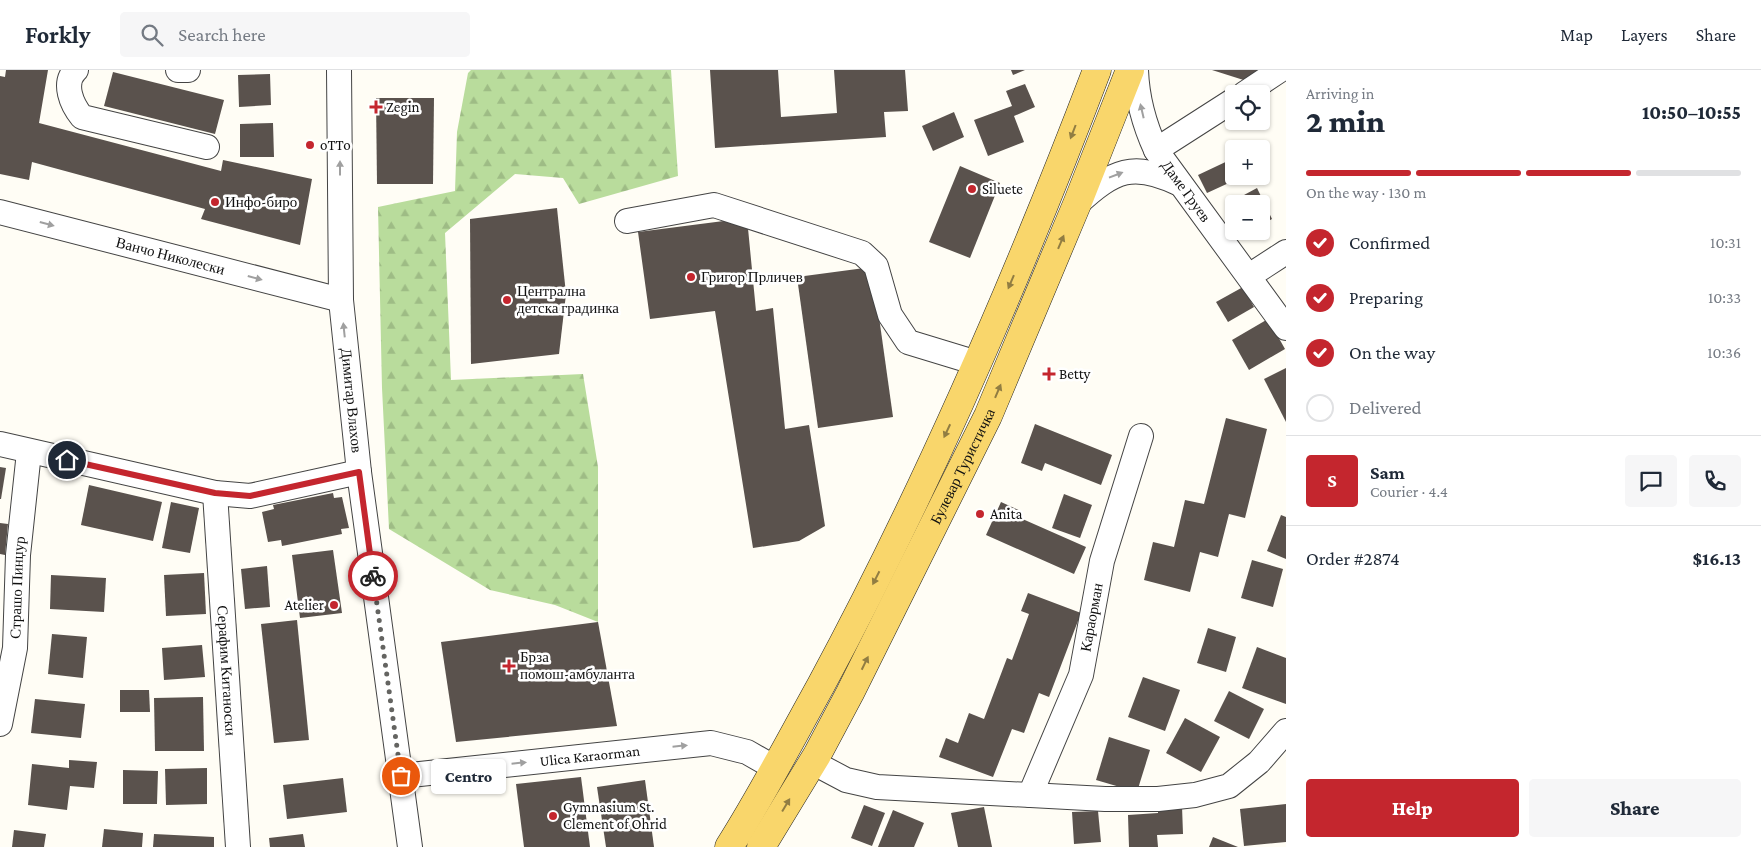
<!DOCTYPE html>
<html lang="en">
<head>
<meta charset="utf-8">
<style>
	:root { --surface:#fff; --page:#f6f6f7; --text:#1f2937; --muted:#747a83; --line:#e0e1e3; --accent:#c4262e }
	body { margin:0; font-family:"Crimson Pro",serif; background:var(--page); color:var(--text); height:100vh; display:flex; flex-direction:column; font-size:19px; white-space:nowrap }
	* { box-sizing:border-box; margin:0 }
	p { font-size:16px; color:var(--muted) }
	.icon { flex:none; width:28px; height:28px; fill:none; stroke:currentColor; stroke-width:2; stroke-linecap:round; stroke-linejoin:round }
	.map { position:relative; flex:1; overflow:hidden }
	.panel { display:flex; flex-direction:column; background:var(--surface); width:475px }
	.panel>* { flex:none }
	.fabs { position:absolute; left:1225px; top:15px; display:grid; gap:10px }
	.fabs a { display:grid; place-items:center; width:45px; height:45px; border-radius:5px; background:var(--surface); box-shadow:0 1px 4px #0004; font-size:25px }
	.pin { position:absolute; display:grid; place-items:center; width:42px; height:42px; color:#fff; margin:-21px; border:2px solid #fff; border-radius:50%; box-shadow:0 1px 5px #0007 }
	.courier { position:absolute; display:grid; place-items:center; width:50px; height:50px; margin:-25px; border:4px solid #c4262e; border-radius:50%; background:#fff; color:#222; box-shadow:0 1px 6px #0007 }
	.bubble { position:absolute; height:35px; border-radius:5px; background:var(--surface); box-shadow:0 1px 4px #0004; font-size:16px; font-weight:800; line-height:35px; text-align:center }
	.headline em { font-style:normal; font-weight:800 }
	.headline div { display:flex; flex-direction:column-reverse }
	.headline { display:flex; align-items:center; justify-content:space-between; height:85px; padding:0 20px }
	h1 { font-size:32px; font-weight:800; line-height:38px }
	.bar { display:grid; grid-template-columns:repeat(4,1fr); gap:8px 5px; align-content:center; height:60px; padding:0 20px }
	.bar i { height:6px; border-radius:4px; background:var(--line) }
	.bar .selected { background:var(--accent) }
	.bar p { grid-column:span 4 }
	.line { display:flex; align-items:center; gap:12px; padding:0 20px; border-top:1px solid var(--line) }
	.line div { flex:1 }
	.round { display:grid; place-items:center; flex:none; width:52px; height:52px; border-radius:5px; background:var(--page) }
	ol { padding:0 20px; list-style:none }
	li { display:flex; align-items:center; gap:15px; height:55px }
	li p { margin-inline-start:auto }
	li .icon { padding:5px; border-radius:50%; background:var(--accent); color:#fff; stroke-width:4 }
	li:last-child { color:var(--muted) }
	li i { width:28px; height:28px; border:2px solid var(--line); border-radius:50% }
	.primary-button { display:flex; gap:10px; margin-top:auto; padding:10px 20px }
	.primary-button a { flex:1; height:58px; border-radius:5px; background:var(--accent); color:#fff; font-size:20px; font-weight:800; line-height:58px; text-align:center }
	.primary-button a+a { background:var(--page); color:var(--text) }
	header { display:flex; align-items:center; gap:30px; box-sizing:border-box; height:70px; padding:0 25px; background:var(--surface); border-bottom:1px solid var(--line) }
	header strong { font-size:24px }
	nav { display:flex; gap:28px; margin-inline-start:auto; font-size:18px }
	.search { width:350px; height:45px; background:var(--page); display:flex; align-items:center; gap:12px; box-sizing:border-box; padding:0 18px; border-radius:5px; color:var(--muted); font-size:19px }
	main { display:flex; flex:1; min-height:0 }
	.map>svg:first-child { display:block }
	.forest { fill:url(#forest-firs) }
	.building { fill:#5a524d }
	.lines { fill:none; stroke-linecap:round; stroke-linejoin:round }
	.minor-casing { stroke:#444; stroke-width:26 }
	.major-casing { stroke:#222; stroke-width:29 }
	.minor { stroke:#fff; stroke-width:24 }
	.major { stroke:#f9d66b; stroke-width:28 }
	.oneway { fill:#a0a0a0 }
	.oneway2 { fill:#917d42 }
	.done { stroke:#646461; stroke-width:5; stroke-dasharray:0 9 }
	.route { stroke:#c4262e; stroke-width:6 }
	.poi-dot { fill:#c4262e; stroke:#fff; stroke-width:2 }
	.labels { text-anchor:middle; stroke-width:5; stroke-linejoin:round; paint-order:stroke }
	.poi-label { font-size:15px; fill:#111; stroke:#fff; text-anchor:start }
	.street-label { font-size:15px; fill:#111; stroke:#fff }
</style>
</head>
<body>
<header>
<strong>Forkly</strong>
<div class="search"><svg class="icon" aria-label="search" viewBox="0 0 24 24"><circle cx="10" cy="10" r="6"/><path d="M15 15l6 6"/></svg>Search here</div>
<nav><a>Map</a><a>Layers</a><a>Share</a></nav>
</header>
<main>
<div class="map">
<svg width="1286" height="777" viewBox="0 0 1286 777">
	<defs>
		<pattern id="forest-firs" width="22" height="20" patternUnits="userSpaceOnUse" patternTransform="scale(1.25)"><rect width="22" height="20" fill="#b9dc9c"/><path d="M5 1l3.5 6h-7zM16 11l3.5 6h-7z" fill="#9ebc85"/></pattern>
	</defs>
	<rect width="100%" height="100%" fill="#fffdf5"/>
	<polygon class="forest" points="471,0 671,0 678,106 579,134 563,108 515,104 445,163 451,310 583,304 598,397 598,552 555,535 490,520 389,459 382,318 378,137 455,121 457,62 468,3"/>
	<g class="building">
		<polygon points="6,0 48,0 39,53 221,101 223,90 312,109 300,175 201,149 205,139 32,92 29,110 0,104 0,6 5,7"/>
		<polygon points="710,0 778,0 781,47 837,43 834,0 905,0 908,41 884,42 886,67 715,78"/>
		<polygon points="1011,0 1025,0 1013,5"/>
		<polygon points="1212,0 1257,0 1253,13"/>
		<polygon points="113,2 224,30 215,64 104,36"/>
		<polygon points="270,4 271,35 239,37 238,5"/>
		<polygon points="1025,14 1035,37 1014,46 1024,72 988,86 974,50 1012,36 1006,21"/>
		<polygon points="376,28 434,28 433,114 377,114"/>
		<polygon points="954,42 964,67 933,81 922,56"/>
		<polygon points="273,53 274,87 240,87 240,54"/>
		<polygon points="1234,88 1234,106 1244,106 1207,123 1198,105"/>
		<polygon points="960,96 1000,113 970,188 929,172"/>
		<polygon points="1257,118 1272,149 1261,155 1261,134 1234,134 1234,137 1231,132"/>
		<polygon points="557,138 566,224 559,284 471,294 470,149"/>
		<polygon points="747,148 756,241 773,238 785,359 809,355 825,456 799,471 753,478 715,241 650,249 638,162"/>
		<polygon points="872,197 893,347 818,358 797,207"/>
		<polygon points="1243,217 1254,237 1228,252 1216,232"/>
		<polygon points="1268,249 1285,279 1249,300 1232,270"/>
		<polygon points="1286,298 1286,352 1264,309"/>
		<polygon points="1226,348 1267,359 1245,448 1229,444 1218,487 1200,482 1190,522 1144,510 1153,472 1174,477 1185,430 1204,434"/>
		<polygon points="1035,354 1112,385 1101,415 1045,393 1042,401 1021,393"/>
		<polygon points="0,397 6,398 1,429 0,429"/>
		<polygon points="89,415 162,432 153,471 81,455"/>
		<polygon points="333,423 334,428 342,427 349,458 341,459 342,464 282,476 281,470 268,472 262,442 274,439 273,435"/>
		<polygon points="1064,424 1092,435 1080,468 1052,458"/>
		<polygon points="171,432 199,438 190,483 162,478"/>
		<polygon points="1001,432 1021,441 1018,447 1086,477 1074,504 986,465"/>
		<polygon points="1281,445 1286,447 1286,489 1267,481"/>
		<polygon points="0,453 8,454 5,485 0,484"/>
		<polygon points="333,480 342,543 300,548 292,485"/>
		<polygon points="1252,490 1283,499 1273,537 1241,528"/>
		<polygon points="267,496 270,537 245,539 241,499"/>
		<polygon points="204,503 206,544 166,546 164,505"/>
		<polygon points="51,505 106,508 104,542 50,539"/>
		<polygon points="1028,523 1081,543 1049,627 1039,623 1024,663 1012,659 993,707 939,687 946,668 958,673 969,643 984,649 1007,588 1012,590 1029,544 1021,541"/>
		<polygon points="297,550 309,670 274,673 261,554"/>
		<polygon points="598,552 617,656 456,672 441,572"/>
		<polygon points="1208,558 1236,567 1226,602 1197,593"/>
		<polygon points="52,564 87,567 83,608 48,604"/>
		<polygon points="202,575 205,607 164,610 162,578"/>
		<polygon points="1257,577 1286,588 1286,634 1242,618"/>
		<polygon points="1143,607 1180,620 1165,661 1128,647"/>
		<polygon points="120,620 149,620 150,642 120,642"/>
		<polygon points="1229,621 1264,639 1249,669 1214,651"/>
		<polygon points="203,627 204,681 155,681 154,628"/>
		<polygon points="35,629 85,634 81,668 31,663"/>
		<polygon points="1185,648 1220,667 1201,702 1166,683"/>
		<polygon points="1109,667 1150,680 1137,722 1096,710"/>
		<polygon points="69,690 97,692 94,718 70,716 67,740 28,735 32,694 69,698"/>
		<polygon points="207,698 207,734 166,735 165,699"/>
		<polygon points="123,700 158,701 157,734 123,734"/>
		<polygon points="581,707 590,777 524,777 516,714"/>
		<polygon points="343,708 347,742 287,749 283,715"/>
		<polygon points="645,710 654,777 606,777 597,717"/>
		<polygon points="1286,734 1286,772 1244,776 1240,739"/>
		<polygon points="864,735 885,743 872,776 851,768"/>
		<polygon points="1182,736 1183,764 1157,765 1158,777 1129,777 1128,745 1158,743 1158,737"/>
		<polygon points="984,737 992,777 958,777 951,743"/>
		<polygon points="893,740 924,753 914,777 878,777"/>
		<polygon points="1098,741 1101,772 1074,774 1072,742"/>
		<polygon points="104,759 143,763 142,777 102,777"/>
		<polygon points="14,760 46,764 44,777 12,777"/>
		<polygon points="154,764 214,767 214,777 153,777"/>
		<polygon points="303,764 305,777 270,777 269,768"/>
		<polygon points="1213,767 1238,777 1209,777"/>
	</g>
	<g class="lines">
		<defs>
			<g id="minor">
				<path d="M 76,0 C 62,13 72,35 82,47 L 207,77"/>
				<polyline points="178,0 188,0"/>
				<path id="s1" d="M 339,0 L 341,230 L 359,402 L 410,777"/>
				<path id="s2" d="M 1136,0 C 1137,28 1144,54 1156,80 L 1286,258"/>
				<polyline points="1244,24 1280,0"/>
				<polyline points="1156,80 1234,30"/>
				<path d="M 1077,134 C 1114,100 1133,91 1180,114"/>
				<path id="s3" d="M 0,142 L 341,230"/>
				<polyline points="627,151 714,135 862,183 876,196 890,245 908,272 977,293"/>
				<polyline points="1249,206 1286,182"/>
				<polyline points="0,374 215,423 250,426 359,402"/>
				<path id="s4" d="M 215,423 L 238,777"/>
				<path id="s5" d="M 0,654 L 15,578 L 18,485 L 29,382"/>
				<polyline points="812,692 846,710 877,717 1105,729 1158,729 1195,725 1229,716 1259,692 1286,661"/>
				<path id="s6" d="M 401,706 L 711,673 L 747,682 L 775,698"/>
				<path id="s7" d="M 1030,725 L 1081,605 L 1102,491 L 1141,366"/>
			</g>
			<g id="major">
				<path d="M 729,777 C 762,725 791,669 821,615 C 928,417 1017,210 1097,0"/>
				<path id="s8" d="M 761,777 L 817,685 L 850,623 L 988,346 L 1077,134 L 1130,0"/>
			</g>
		</defs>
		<use href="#minor" class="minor-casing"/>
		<use href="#major" class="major-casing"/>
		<use href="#minor" class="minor"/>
		<use href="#major" class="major"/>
	</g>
	<defs><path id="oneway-solid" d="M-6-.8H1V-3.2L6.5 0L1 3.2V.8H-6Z" transform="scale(1.25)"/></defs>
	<g class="oneway">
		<use href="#oneway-solid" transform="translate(1142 41) rotate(-103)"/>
		<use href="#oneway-solid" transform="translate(340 98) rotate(-90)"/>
		<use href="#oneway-solid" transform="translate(1116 105) rotate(-21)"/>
		<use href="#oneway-solid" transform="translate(47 154) rotate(15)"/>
		<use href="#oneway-solid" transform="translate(255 208) rotate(15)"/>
		<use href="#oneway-solid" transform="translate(344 260) rotate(-96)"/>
		<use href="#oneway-solid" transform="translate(680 676) rotate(-6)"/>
		<use href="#oneway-solid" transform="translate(519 693) rotate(-6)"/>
	</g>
	<g class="oneway2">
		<use href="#oneway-solid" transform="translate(1073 62) rotate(111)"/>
		<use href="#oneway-solid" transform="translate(1061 172) rotate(-67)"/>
		<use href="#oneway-solid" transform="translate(1011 212) rotate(113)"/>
		<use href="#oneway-solid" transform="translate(998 321) rotate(-67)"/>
		<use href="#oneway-solid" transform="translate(947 361) rotate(115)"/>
		<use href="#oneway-solid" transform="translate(876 508) rotate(117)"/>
		<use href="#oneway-solid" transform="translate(865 593) rotate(-64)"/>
		<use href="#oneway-solid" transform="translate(786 735) rotate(-59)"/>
	</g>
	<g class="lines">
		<polyline class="done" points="373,506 401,706"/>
		<polyline class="route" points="67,390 215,423 250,426 359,402 373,506"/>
	</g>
	<g class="poi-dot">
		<path d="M373.5 29.5h5v5h5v5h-5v5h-5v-5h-5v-5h5z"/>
		<circle cx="310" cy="75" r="5"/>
		<circle cx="972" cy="119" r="5"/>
		<circle cx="215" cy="132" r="5"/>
		<circle cx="691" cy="207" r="5"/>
		<circle cx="507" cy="230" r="5"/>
		<path d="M1046.5 296.5h5v5h5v5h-5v5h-5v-5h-5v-5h5z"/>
		<circle cx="980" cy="444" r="5"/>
		<circle cx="334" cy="535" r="5"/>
		<path d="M506.5 588.5h5v5h5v5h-5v5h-5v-5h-5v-5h5z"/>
		<circle cx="553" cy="746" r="5"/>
	</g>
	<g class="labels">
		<g class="poi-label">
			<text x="386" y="42">Zegin</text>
			<text x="320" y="80">oTTo</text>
			<text x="982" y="124">Siluete</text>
			<text x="225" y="137">Инфо-биро</text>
			<text x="701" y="212">Григор Прличев</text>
			<text x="517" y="226">Централна<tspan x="517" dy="17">детска градинка</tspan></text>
			<text x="1059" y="309">Betty</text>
			<text x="990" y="449">Anita</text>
			<text x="324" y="540" text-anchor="end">Atelier</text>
			<text x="520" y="592">Брза<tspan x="520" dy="17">помош-амбуланта</tspan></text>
			<text x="563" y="742">Gymnasium St.<tspan x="563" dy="17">Clement of Ohrid</tspan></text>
		</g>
		<g class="street-label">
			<text dy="5" stroke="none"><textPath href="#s2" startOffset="134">Даме Груев</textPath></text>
			<text dy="5" stroke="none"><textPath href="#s3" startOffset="176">Ванчо Николески</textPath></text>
			<text dy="5" stroke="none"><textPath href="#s1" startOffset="331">Димитар Влахов</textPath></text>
			<text dy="5" stroke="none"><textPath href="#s8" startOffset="431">Булевар Туристичка</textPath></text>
			<text dy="5" stroke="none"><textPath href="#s5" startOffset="138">Страшо Пинџур</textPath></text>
			<text dy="5" stroke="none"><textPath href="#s7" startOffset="189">Караорман</textPath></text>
			<text dy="5" stroke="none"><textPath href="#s4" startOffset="178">Серафим Китаноски</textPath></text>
			<text dy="5" stroke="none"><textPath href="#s6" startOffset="190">Ulica Karaorman</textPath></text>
		</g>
	</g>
</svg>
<div class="fabs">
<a><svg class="icon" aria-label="locate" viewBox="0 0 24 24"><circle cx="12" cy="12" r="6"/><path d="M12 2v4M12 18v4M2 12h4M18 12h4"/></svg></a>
<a>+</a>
<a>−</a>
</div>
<div class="pin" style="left:401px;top:706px;background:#ea580c"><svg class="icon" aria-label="bag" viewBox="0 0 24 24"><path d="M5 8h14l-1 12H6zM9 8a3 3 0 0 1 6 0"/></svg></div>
<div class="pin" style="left:67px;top:390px;background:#1f2937"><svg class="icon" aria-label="home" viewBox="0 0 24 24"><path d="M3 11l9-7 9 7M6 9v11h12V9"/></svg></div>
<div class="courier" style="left:373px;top:506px"><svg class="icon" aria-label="bike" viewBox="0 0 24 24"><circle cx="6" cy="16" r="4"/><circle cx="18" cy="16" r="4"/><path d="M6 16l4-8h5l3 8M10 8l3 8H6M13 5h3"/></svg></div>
<div class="bubble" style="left:431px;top:689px;width:75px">Centro</div>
</div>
<section class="panel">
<div class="headline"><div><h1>2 min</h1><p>Arriving in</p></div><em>10:50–10:55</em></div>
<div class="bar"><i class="selected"></i><i class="selected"></i><i class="selected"></i><i></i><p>On the way · 130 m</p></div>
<ol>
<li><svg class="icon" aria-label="check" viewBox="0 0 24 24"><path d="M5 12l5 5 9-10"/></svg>Confirmed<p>10:31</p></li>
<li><svg class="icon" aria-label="check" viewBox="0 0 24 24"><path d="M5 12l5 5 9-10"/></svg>Preparing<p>10:33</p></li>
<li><svg class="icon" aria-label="check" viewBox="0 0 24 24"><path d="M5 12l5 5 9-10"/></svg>On the way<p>10:36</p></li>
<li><i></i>Delivered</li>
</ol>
<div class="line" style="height:90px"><b class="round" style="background:var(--accent);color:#fff">S</b><div><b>Sam</b><p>Courier · 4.4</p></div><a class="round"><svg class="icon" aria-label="chat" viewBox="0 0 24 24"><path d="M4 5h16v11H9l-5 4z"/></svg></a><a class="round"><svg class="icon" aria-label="phone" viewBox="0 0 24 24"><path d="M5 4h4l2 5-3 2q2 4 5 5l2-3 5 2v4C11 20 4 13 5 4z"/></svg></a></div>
<div class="line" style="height:65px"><div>Order #2874</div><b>$16.13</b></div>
<div class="primary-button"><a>Help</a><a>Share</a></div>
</section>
</main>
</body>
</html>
